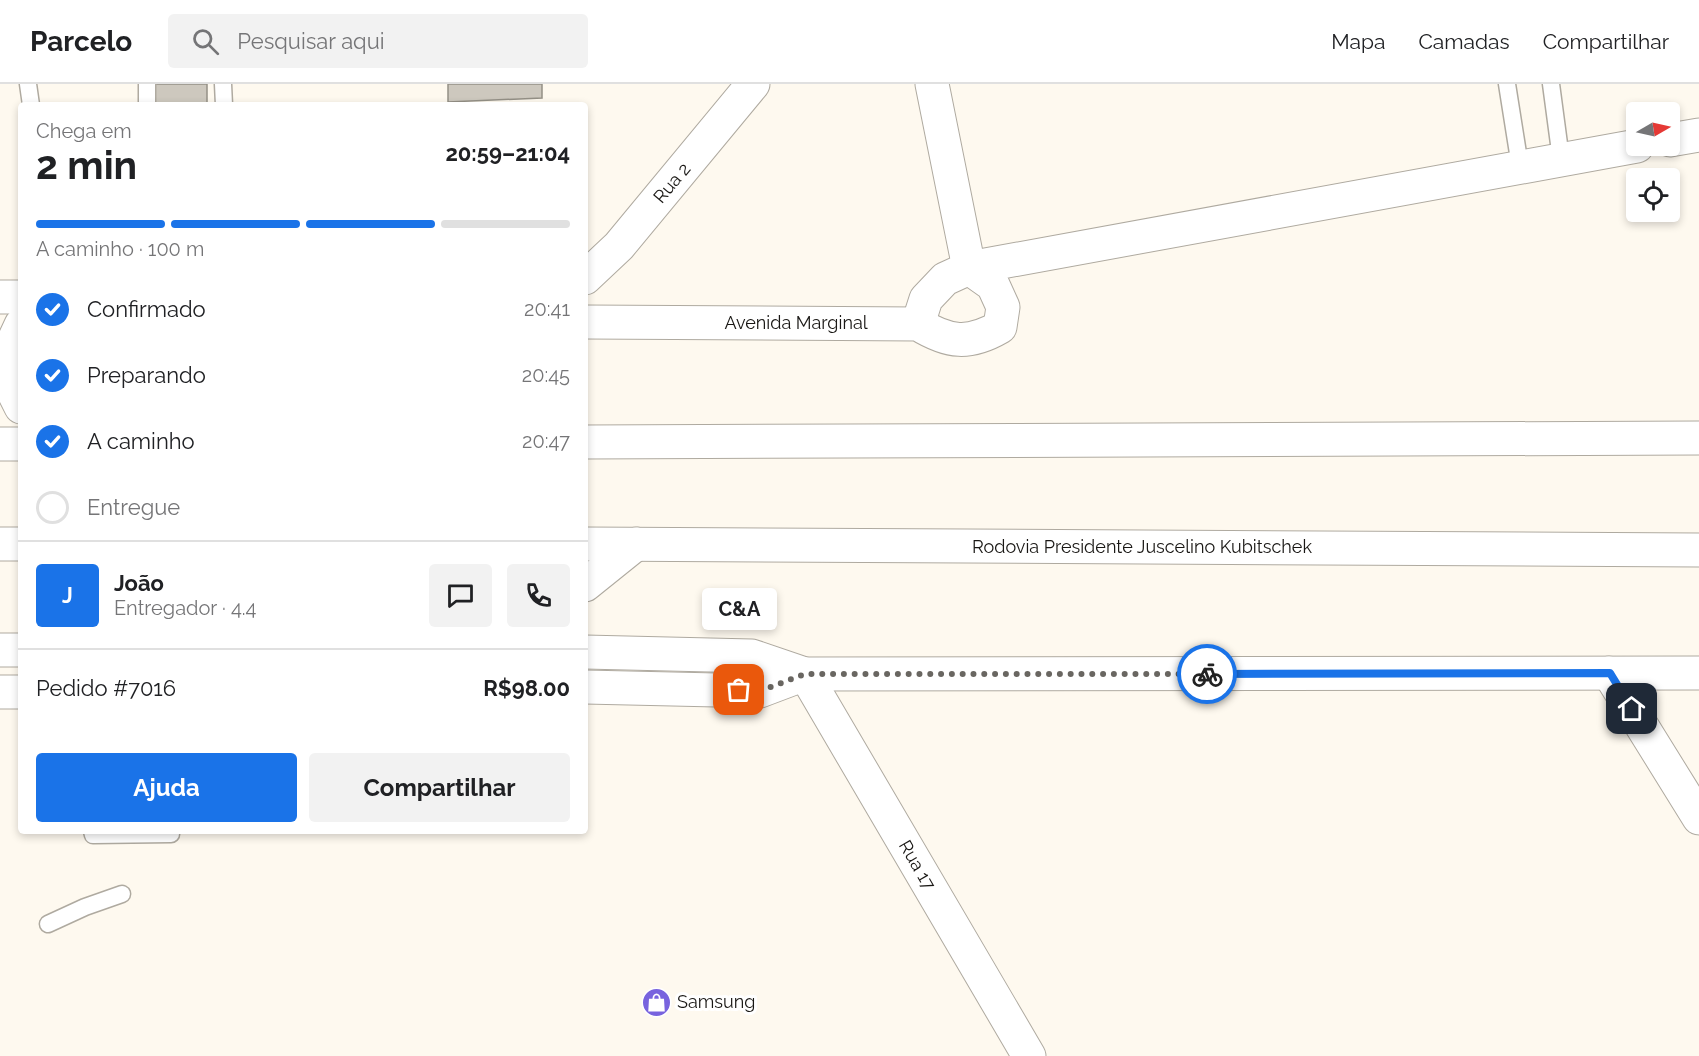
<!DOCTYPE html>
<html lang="pt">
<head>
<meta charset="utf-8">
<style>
	:root { --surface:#fff; --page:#f2f2f2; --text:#202124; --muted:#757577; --line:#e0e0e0; --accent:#1a73e8 }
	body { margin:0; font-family:Raleway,sans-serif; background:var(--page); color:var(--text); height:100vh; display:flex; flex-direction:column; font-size:22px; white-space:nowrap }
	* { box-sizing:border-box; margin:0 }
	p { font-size:20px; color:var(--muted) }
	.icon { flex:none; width:33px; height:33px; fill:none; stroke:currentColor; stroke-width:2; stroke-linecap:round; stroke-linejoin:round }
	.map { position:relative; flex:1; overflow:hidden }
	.side { position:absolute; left:18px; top:18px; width:570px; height:732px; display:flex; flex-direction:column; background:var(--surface); border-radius:6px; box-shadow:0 3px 9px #0003 }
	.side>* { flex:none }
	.needle { width:39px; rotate:81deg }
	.controls { position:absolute; left:1626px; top:18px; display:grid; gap:12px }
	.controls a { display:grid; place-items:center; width:54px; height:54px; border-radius:6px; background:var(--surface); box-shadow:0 3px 9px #0003; font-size:30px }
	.pin { position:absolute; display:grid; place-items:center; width:51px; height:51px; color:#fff; margin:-26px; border-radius:12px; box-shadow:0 3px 9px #0006 }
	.courier { position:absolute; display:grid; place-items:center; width:60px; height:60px; margin:-30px; border:4px solid #1a73e8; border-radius:50%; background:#fff; color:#222; box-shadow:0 2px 8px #0007 }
	.bubble { position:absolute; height:42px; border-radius:6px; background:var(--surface); box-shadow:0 3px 9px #0003; font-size:20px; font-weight:700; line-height:42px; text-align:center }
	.head em { font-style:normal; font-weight:700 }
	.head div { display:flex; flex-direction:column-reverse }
	.head { display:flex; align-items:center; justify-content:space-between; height:102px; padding:0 18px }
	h1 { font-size:39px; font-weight:700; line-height:45px }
	.bar { display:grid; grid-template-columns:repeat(4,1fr); gap:9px 6px; align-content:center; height:72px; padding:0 18px }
	.bar i { height:8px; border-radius:4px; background:var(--line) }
	.bar .current { background:var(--accent) }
	.bar p { grid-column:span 4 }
	.line { display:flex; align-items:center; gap:15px; padding:0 18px; border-top:2px solid var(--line) }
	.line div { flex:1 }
	.round { display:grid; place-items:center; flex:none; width:63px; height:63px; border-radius:6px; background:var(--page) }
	ol { padding:0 18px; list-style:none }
	li { display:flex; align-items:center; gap:18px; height:66px }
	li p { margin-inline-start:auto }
	li .icon { padding:6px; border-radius:50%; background:var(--accent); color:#fff; stroke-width:4 }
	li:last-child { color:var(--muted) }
	li i { width:33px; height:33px; border:3px solid var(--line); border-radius:50% }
	.action { display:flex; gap:12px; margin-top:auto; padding:12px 18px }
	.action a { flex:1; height:69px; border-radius:6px; background:var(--accent); color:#fff; font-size:24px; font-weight:700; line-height:69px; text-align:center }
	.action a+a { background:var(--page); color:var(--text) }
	header { display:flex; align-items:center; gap:36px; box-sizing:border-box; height:84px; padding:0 30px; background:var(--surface); border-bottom:2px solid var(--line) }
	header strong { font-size:28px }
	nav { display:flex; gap:33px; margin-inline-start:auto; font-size:21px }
	.search { width:420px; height:54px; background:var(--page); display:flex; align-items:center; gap:15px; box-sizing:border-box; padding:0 21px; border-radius:6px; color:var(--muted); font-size:22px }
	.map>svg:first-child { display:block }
	.building { fill:#cdc8be; stroke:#949086; stroke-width:1.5 }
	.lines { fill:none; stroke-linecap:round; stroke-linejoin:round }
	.lane-casing { stroke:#afaaa0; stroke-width:19 }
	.street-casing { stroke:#afaaa0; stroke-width:35 }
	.secondary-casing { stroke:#afaaa0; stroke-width:35 }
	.highway-casing { stroke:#afaaa0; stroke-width:35 }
	.lane { stroke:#fff; stroke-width:16 }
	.street { stroke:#fff; stroke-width:33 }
	.secondary { stroke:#fff; stroke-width:33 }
	.highway { stroke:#fff; stroke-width:33 }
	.done { stroke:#696661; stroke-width:6; stroke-dasharray:0 10.8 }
	.route { stroke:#1a73e8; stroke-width:8 }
	.labels { text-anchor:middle; stroke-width:6; stroke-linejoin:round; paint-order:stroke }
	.street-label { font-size:18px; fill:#191714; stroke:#fff }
	.poi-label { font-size:18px; fill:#191714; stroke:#fff; text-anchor:start }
</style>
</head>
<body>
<header>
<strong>Parcelo</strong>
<div class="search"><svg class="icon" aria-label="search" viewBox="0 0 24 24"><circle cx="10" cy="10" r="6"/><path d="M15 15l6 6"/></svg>Pesquisar aqui</div>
<nav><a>Mapa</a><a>Camadas</a><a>Compartilhar</a></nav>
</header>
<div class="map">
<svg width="1699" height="972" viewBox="0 0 1699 972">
	<rect width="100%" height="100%" fill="#fef9ef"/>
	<g class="building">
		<rect x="153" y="0" width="54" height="21"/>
		<polygon points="448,0 542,0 542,14 448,18"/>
	</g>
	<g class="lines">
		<defs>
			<g id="lane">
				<polyline points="28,0 31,21"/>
				<polyline points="223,0 224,21"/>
				<polyline points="1507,0 1520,82"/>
				<polyline points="1551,0 1561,75"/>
				<polyline points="147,21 147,0"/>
				<polyline points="92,747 93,751 171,750"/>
				<polyline points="48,840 85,823 122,810"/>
			</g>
			<g id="street">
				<polyline points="1670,56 1699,51"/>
				<polyline points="969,184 1637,62"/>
				<polyline points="1609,589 1699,734"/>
				<polyline points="805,590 1029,972"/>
			</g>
			<g id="secondary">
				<polyline points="585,194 619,162 753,0"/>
				<polyline points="0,213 21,213"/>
				<path d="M 585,238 L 918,240 C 949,259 969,261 1000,243 L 1003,223 L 993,201 L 969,184 L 932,0"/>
				<polyline points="918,240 926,215 945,195 969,184"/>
				<polyline points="0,566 21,566"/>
				<polyline points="585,568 752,572 805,590 1699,589"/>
				<polyline points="585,603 760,607 805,590"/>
				<polyline points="0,608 21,608"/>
			</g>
			<g id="highway">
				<polyline points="21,241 14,256 9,299 21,323"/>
				<polyline points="585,358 1699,354"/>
				<polyline points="0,360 21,360"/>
				<polyline points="0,460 21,460"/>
				<polyline points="585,460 1699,466"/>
				<polyline points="585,501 636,460"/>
			</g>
		</defs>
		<use href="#lane" class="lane-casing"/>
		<use href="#street" class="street-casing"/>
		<use href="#secondary" class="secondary-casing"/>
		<use href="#highway" class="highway-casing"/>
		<use href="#lane" class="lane"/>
		<use href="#street" class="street"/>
		<use href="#secondary" class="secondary"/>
		<use href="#highway" class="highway"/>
	</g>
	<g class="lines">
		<polyline class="done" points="739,606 760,607 805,590 1207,590"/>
		<polyline class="route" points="1207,590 1610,589 1632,625"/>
	</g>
	<defs>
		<symbol id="shop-disc" viewBox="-11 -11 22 22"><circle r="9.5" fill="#7863de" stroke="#fff"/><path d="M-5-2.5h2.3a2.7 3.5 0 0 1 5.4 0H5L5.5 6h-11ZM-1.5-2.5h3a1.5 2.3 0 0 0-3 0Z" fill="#fff"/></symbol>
	</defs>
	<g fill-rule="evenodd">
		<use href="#shop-disc" x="640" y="902" width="33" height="33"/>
	</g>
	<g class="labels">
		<g class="street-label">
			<text transform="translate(672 99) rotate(-50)" y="6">Rua 2</text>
			<text x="796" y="245">Avenida Marginal</text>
			<text x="1142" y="469">Rodovia Presidente Juscelino Kubitschek</text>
			<text transform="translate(917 781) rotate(60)" y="6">Rua 17</text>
		</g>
		<g class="poi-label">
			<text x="677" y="924">Samsung</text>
		</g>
	</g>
</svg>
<div class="controls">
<a><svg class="needle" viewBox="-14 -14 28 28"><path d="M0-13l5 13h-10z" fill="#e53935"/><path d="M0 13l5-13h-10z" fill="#757577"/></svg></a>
<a><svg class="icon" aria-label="locate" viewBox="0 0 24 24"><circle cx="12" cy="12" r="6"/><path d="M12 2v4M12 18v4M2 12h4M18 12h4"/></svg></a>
</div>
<div class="pin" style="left:739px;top:606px;background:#ea580c"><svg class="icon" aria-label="bag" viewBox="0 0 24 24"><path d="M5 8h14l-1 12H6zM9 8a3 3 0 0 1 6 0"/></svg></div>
<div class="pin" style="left:1632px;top:625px;background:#1f2937"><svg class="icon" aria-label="home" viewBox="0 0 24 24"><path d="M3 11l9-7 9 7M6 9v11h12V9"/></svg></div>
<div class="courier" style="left:1207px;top:590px"><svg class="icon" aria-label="bike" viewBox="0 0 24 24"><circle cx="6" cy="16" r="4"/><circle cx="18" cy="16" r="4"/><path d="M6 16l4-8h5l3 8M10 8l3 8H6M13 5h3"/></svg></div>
<div class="bubble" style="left:702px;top:504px;width:75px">C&amp;A</div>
<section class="side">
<div class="head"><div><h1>2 min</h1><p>Chega em</p></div><em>20:59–21:04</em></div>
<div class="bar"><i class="current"></i><i class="current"></i><i class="current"></i><i></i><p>A caminho · 100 m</p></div>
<ol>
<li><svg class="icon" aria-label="check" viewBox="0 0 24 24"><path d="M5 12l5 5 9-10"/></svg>Confirmado<p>20:41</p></li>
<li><svg class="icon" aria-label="check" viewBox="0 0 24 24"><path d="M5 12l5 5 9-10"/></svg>Preparando<p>20:45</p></li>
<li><svg class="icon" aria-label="check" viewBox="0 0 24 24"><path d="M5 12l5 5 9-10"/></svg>A caminho<p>20:47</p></li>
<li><i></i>Entregue</li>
</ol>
<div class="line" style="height:108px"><b class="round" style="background:var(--accent);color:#fff">J</b><div><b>João</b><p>Entregador · 4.4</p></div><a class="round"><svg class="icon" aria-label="chat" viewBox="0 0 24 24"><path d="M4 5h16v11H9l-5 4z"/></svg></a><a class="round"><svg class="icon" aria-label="phone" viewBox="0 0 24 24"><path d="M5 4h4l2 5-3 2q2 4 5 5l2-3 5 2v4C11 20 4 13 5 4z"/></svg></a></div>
<div class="line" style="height:78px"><div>Pedido #7016</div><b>R$98.00</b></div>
<div class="action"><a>Ajuda</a><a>Compartilhar</a></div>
</section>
</div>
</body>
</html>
